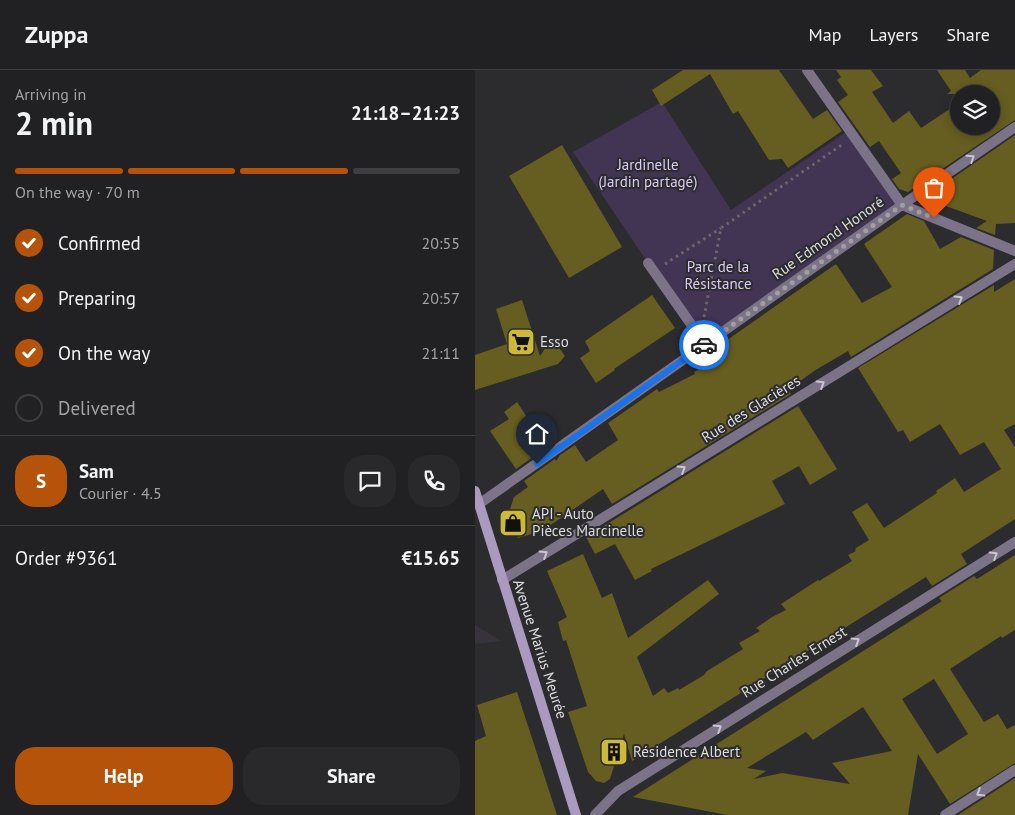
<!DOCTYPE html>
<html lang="en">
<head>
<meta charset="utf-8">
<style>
	:root { --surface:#212022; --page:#29282a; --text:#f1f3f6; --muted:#a2a3a5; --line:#3e3e40; --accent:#b45309 }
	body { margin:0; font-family:"PT Sans",sans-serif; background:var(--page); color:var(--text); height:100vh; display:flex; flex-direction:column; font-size:19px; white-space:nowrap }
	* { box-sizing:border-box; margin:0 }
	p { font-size:16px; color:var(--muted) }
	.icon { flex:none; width:28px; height:28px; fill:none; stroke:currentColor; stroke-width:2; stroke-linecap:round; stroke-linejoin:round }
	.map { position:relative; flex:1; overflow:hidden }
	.drawer { display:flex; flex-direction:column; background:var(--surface); width:475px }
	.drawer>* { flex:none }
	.buttons { position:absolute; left:475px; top:15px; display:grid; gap:10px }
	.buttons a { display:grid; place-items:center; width:50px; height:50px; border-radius:50%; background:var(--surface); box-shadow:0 2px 12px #0003,0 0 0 1px var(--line); font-size:25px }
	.pin { position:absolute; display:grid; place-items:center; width:42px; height:42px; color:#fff; margin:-51px -21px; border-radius:50% 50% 50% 0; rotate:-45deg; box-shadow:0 0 5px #0007 }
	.pin .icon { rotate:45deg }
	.courier { position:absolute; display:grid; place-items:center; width:50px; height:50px; margin:-25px; border:4px solid #1a73e8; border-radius:50%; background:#fff; color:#222; box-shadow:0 1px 6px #0007 }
	.headline em { font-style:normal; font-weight:700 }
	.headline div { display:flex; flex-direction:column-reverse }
	.headline { display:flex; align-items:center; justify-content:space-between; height:85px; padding:0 15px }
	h1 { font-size:32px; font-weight:700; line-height:38px }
	.bar { display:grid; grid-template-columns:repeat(4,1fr); gap:8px 5px; align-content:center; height:60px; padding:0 15px }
	.bar i { height:6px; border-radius:4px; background:var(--line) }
	.bar .selected { background:var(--accent) }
	.bar p { grid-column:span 4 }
	.line { display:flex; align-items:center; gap:12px; padding:0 15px; border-top:1px solid var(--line) }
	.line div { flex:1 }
	.round { display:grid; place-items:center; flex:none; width:52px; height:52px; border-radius:20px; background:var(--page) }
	ol { padding:0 15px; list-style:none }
	li { display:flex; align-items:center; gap:15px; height:55px }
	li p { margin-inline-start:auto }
	li .icon { padding:5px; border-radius:50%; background:var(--accent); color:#fff; stroke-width:4 }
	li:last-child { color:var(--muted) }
	li i { width:28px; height:28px; border:2px solid var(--line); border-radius:50% }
	.cta { display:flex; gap:10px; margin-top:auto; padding:10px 15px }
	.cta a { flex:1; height:58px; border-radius:20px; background:var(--accent); color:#fff; font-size:20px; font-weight:700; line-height:58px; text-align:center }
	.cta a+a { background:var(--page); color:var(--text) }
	header { display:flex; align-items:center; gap:30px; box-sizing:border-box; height:70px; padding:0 25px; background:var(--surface); border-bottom:1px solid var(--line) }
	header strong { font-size:24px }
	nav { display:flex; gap:28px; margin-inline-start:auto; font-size:18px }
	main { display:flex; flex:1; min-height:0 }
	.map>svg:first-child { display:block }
	.built { fill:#37333c }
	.green { fill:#423453 }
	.building { fill:#665d20; fill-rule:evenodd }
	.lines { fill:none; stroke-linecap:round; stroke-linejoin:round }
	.path { stroke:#68676a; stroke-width:3; stroke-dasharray:2.5 4; stroke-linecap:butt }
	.lane { stroke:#7c7389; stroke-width:10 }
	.street { stroke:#7c7389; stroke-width:10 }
	.secondary { stroke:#aa9abf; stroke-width:10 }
	.oneway { stroke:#cac7cd }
	.done { stroke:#9f9ea0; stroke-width:5; stroke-dasharray:0 9 }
	.route { stroke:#1a73e8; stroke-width:6 }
	.labels { text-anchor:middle; stroke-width:4; stroke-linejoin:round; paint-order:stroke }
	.park-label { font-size:15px; fill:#decaf8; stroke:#2c2b2e }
	.street-label { font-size:15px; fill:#dddcde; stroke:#2c2b2e }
	.poi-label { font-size:15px; fill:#dddcde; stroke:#2c2b2e; text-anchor:start }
</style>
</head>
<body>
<header>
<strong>Zuppa</strong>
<nav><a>Map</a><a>Layers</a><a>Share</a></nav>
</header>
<main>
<section class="drawer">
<div class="headline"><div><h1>2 min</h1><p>Arriving in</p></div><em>21:18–21:23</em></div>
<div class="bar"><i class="selected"></i><i class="selected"></i><i class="selected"></i><i></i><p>On the way · 70 m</p></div>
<ol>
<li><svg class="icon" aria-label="check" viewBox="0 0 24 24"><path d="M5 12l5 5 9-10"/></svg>Confirmed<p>20:55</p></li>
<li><svg class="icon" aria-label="check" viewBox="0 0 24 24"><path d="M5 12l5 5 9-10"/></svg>Preparing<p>20:57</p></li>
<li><svg class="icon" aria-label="check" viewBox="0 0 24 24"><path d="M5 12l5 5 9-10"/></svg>On the way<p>21:11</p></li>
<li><i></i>Delivered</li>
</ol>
<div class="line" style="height:90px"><b class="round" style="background:var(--accent);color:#fff">S</b><div><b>Sam</b><p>Courier · 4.5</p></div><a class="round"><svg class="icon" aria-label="chat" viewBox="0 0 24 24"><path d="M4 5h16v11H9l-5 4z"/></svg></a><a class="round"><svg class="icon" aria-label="phone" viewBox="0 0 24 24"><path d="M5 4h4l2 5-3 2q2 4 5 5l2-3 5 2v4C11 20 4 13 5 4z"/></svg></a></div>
<div class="line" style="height:65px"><div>Order #9361</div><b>€15.65</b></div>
<div class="cta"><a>Help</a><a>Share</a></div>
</section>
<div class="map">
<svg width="540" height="745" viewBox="0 0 540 745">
	<rect width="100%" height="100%" fill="#2c2b2e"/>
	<polygon class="built" points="0,555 26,571 0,574"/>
	<polygon class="green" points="187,32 256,140 374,60 427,135 230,274 213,252 98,82"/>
	<g class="building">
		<polygon points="208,0 304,0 338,49 352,40 367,61 313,98 307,89 294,90 263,41 258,44 235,4 186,36 177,20"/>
		<polygon points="361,0 396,0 408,16 397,22 418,53 434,41 446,58 484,33 484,56 516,56 516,24 472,24 476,21 462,0 490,0 495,8 506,0 540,0 540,50 433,122 424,119 417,109 426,103 404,71 395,77 363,32 373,25 362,10 366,7"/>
		<polygon points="540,65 540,153 521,154 520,165 501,158 512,151 449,128"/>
		<polygon points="87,75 147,177 94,208 34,106"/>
		<polygon points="432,144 449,151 465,179 486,167 519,180 518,199 376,287 373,281 339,301 313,320 316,324 137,434 128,419 67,461 43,468 34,442 39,427 53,417 49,411 80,389 81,391 85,385 100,375 111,392 143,370 133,353 182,319 184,322 220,304 219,302 226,298 222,291 348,203 361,194 387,233 417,217 389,174"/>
		<polygon points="540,209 540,354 529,360 540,377 540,449 486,484 492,494 457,516 451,507 157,691 149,664 135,709 129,713 121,711 113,702 93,642 112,636 91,570 88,571 83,552 92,547 72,501 108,484 127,528 137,523 153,568 233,510 244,524 162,587 178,626 189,618 193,623 203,618 204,620 229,605 232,601 268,579 264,573 285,561 281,558 297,547 311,540 306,534 343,510 344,511 377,491 373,485 381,481 380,480 381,478 394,470 377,442 392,433 409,458 462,423 461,421 480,408 489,422 526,399 509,372 485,385 465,354 435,372 428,360 423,362 383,298 519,215 519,222"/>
		<polygon points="177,225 200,258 139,299 140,300 121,313 105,288 115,281 110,271"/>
		<polygon points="47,230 65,286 77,268 90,286 83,294 0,320 0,285 32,274 21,239"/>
		<polygon points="42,332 72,377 41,399 15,361 34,349 29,342"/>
		<polygon points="323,336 362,399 335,415 324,396 297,411 310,434 176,499 177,501 160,510 140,474 120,484 111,467"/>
		<path d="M 540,485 L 540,560 L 527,568 L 526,566 L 475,599 L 509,652 L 523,644 L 532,659 L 540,655 L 540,693 L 475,734 L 443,684 L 433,745 L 252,745 L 158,727 L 467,531 L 464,528 L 499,506 L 502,509 ZM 459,609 L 493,664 L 462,684 L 427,629 ZM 388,637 L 417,681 L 357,693 L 375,714 L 307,703 L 279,709 L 291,701 L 272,698 L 331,662 L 338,670 Z"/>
		<polygon points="42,622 82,745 0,745 0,671 11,666 2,635"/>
		<polygon points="540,708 540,745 483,745"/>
	</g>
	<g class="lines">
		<g class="path">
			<polyline points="190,194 246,158"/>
			<polyline points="229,247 246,158 368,74"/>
		</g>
		<polyline class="lane" points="173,193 230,274"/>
		<g class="street">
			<polyline points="332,0 427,135"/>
			<polyline points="427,135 540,181"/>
			<polyline points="4,434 427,135 540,57"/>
			<polyline points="27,510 540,194"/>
			<polyline points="120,745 143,721 540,472"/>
			<polyline points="470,745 540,700"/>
		</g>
		<polyline class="secondary" points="0,421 101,745"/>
	</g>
	<defs><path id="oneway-chevron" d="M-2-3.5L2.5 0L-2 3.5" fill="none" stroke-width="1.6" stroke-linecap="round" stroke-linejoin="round" transform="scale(1.25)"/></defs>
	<g class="oneway">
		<use href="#oneway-chevron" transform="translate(496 88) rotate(-34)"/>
		<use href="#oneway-chevron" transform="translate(484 229) rotate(-32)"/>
		<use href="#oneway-chevron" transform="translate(346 314) rotate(-32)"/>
		<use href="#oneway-chevron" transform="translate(207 399) rotate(-32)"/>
		<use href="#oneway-chevron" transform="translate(69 484) rotate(-32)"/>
		<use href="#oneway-chevron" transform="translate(519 485) rotate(-32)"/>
		<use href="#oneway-chevron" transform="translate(381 571) rotate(-32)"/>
		<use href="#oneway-chevron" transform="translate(243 658) rotate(-32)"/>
		<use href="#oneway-chevron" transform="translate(505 723) rotate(148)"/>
	</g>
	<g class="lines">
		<polyline class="done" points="229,275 427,135 459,148"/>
		<polyline class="route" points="62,394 229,275"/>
	</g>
	<defs>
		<symbol id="supermarket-square" viewBox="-11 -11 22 22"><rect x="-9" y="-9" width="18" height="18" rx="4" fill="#cdb938" stroke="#2c2b2e"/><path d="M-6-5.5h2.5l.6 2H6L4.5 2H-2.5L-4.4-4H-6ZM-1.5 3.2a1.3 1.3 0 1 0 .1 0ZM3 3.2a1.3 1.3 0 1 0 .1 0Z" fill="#111"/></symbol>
		<symbol id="shop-square" viewBox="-11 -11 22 22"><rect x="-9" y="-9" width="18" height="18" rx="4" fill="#cdb938" stroke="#2c2b2e"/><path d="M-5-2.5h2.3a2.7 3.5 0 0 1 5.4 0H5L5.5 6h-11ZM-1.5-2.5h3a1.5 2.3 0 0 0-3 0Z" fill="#111"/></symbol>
		<symbol id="building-square" viewBox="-11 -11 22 22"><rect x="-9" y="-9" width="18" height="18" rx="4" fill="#cdb938" stroke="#2c2b2e"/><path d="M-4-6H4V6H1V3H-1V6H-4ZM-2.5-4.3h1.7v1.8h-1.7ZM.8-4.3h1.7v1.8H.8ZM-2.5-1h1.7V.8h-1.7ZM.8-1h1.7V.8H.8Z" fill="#111"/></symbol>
	</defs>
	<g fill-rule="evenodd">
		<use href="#supermarket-square" x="30" y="256" width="32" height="32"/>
		<use href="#shop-square" x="22" y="437" width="32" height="32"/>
		<use href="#building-square" x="123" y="666" width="32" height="32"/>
	</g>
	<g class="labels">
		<g class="park-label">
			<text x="173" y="100">Jardinelle<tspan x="173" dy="17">(Jardin partagé)</tspan></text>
			<text x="243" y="202">Parc de la<tspan x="243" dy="17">Résistance</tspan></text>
		</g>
		<g class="street-label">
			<text transform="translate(353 168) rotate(-35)" y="5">Rue Edmond Honoré</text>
			<text transform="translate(276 339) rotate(-32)" y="5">Rue des Glacières</text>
			<text transform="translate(65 579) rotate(72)" y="5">Avenue Marius Meurée</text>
			<text transform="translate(319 592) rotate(-32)" y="5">Rue Charles Ernest</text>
		</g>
		<g class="poi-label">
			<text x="65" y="277">Esso</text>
			<text x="57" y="449">API - Auto<tspan x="57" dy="17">Pièces Marcinelle</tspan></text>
			<text x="158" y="687">Résidence Albert</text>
		</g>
	</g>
</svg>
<div class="buttons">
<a><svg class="icon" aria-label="layers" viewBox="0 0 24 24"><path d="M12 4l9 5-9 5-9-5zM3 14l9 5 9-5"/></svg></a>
</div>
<div class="pin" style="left:459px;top:148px;background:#ea580c"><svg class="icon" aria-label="bag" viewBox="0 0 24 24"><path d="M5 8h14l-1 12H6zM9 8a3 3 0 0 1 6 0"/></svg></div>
<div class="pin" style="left:62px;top:394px;background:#1f2937"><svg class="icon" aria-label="home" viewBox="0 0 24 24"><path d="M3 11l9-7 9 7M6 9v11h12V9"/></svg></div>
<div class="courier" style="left:229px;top:275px"><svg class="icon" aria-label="car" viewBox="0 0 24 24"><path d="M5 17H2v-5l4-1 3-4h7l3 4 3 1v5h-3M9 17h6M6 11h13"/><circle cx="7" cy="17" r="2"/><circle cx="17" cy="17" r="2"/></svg></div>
</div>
</main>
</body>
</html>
